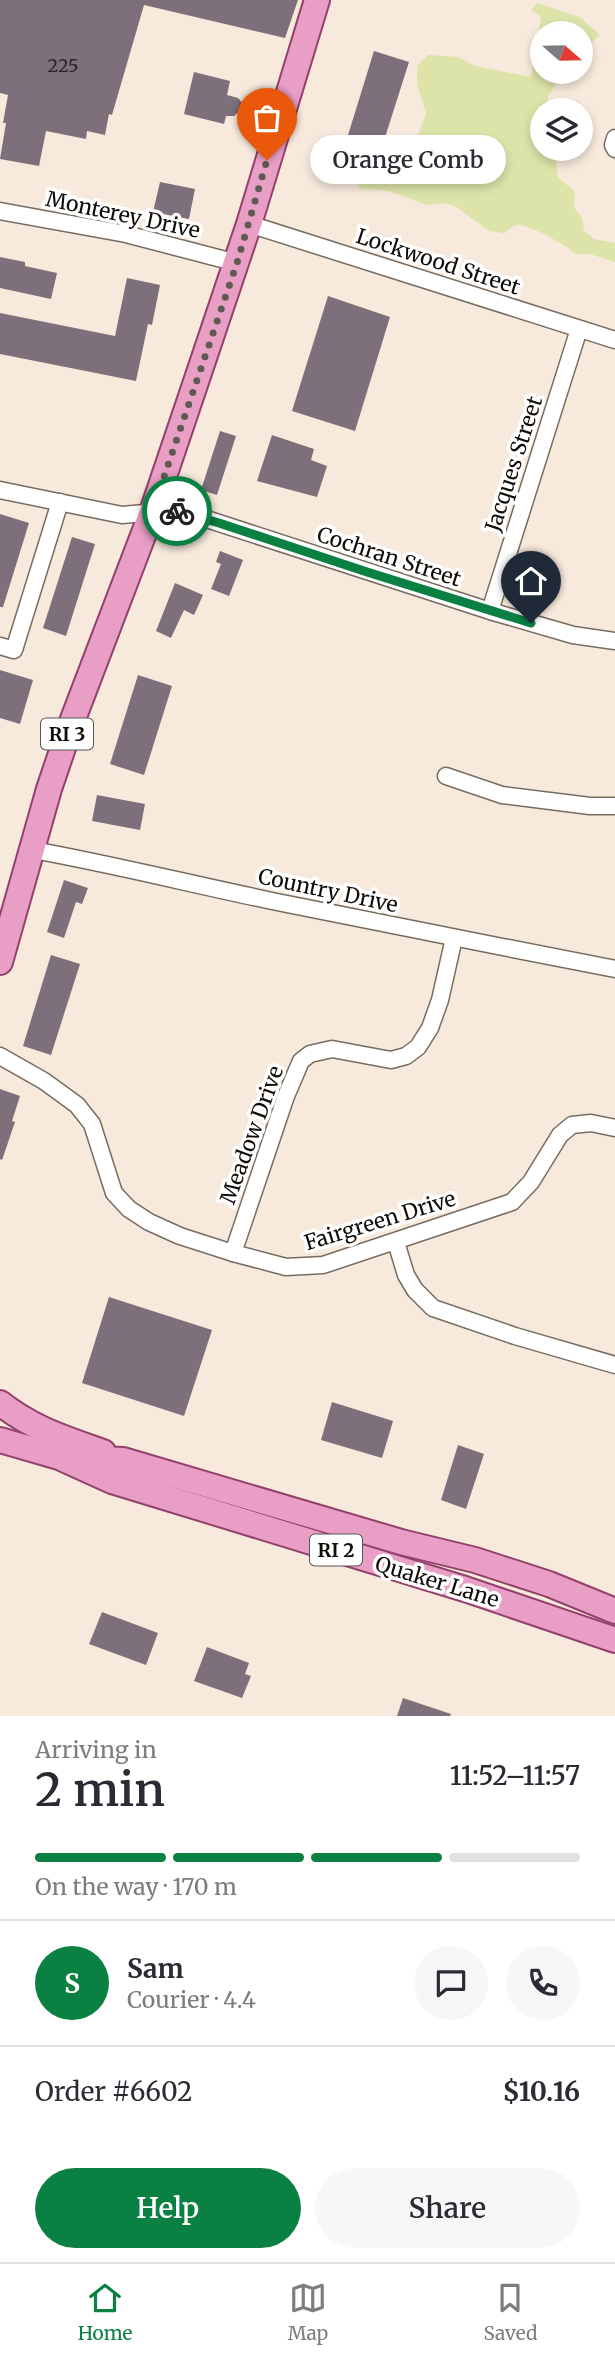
<!DOCTYPE html>
<html lang="en">
<head>
<meta charset="utf-8">
<style>
	:root { --surface:#fff; --page:#f7f7f7; --text:#2b2b33; --muted:#7c7c81; --line:#e1e1e2; --accent:#0b8043 }
	body { margin:0; font-family:Merriweather,serif; background:var(--page); color:var(--text); height:100vh; display:flex; flex-direction:column; font-size:26px; white-space:nowrap }
	* { box-sizing:border-box; margin:0 }
	p { font-size:23px; color:var(--muted) }
	.icon { flex:none; width:38px; height:38px; fill:none; stroke:currentColor; stroke-width:2; stroke-linecap:round; stroke-linejoin:round }
	.map { position:relative; height:1716px; overflow:hidden }
	.side { display:flex; flex-direction:column; background:var(--surface); flex:1 }
	.side>* { flex:none }
	.needle { width:46px; rotate:110deg }
	.controls { position:absolute; left:530px; top:21px; display:grid; gap:14px }
	.controls a { display:grid; place-items:center; width:63px; height:63px; border-radius:50%; background:var(--surface); box-shadow:0 4px 10px #0003; font-size:35px }
	.pin { position:absolute; display:grid; place-items:center; width:60px; height:60px; color:#fff; margin:-72px -30px; border-radius:50% 50% 50% 0; rotate:-45deg; box-shadow:0 0 7px #0007 }
	.pin .icon { rotate:45deg }
	.courier { position:absolute; display:grid; place-items:center; width:70px; height:70px; margin:-35px; border:5px solid #0b8043; border-radius:50%; background:#fff; color:#222; box-shadow:0 2px 9px #0007 }
	.bubble { position:absolute; height:49px; border-radius:24px; background:var(--surface); box-shadow:0 4px 10px #0003; font-size:23px; font-weight:600; line-height:49px; text-align:center }
	.headline em { font-style:normal; font-weight:600 }
	.headline div { display:flex; flex-direction:column-reverse }
	.headline { display:flex; align-items:center; justify-content:space-between; height:119px; padding:0 35px }
	h1 { font-size:46px; font-weight:600; line-height:52px }
	.bar { display:grid; grid-template-columns:repeat(4,1fr); gap:10px 7px; align-content:center; height:84px; padding:0 35px }
	.bar i { height:9px; border-radius:5px; background:var(--line) }
	.bar .active { background:var(--accent) }
	.bar p { grid-column:span 4 }
	.line { display:flex; align-items:center; gap:18px; padding:0 35px; border-top:2px solid var(--line) }
	.line div { flex:1 }
	.round { display:grid; place-items:center; flex:none; width:74px; height:74px; border-radius:37px; background:var(--page) }
	.cta { display:flex; gap:14px; margin-top:auto; padding:14px 35px }
	.cta a { flex:1; height:80px; border-radius:42px; background:var(--accent); color:#fff; font-size:28px; font-weight:600; line-height:80px; text-align:center }
	.cta a+a { background:var(--page); color:var(--text) }
	.dock { display:flex; justify-content:space-around; align-items:center; height:98px; border-top:2px solid var(--line); background:var(--surface); font-size:19px; color:var(--muted) }
	.dock a { display:grid; justify-items:center; gap:4px }
	.dock .active { color:var(--accent) }
	.map>svg:first-child { display:block }
	.green { fill:#dce4a9 }
	.building { fill:#7e707b }
	.lines { fill:none; stroke-linecap:round; stroke-linejoin:round }
	.minor-casing { stroke:#776c60; stroke-width:19 }
	.primary-casing { stroke:#93416a; stroke-width:28 }
	.minor { stroke:#fff; stroke-width:16 }
	.primary { stroke:#e99ec5; stroke-width:24 }
	.done { stroke:#615a52; stroke-width:7; stroke-dasharray:0 12.6 }
	.route { stroke:#0b8043; stroke-width:9 }
	.labels { text-anchor:middle; stroke-width:7; stroke-linejoin:round; paint-order:stroke }
	.number-label { font-size:18px; fill:#2c2525 }
	.shield { fill:#fff; stroke:#585552; stroke-width:2 }
	.shield-label { font-size:19px; font-weight:bold; fill:#100c08 }
	.street-label { font-size:21px; fill:#100c08; stroke:#fff }
</style>
</head>
<body>
<div class="map">
<svg width="615" height="1716" viewBox="0 0 615 1716">
	<rect width="100%" height="100%" fill="#f7eadc"/>
	<path class="green" d="M 537,3 L 580,17 L 600,35 L 589,45 L 581,65 L 581,33 L 542,33 L 542,72 L 565,72 L 548,96 L 547,110 L 542,110 L 542,149 L 555,149 L 558,177 L 575,192 L 574,207 L 583,220 L 584,231 L 594,239 L 615,243 L 615,262 L 590,254 L 575,254 C 567,245 531,226 519,225 C 513,225 509,229 504,233 L 489,231 L 455,206 L 443,203 L 427,205 L 389,191 L 358,188 L 365,173 L 374,172 L 396,181 L 401,177 L 426,114 L 417,84 L 417,66 L 428,55 L 458,57 L 475,66 L 531,77 L 541,17 L 531,10 Z"/>
	<g class="building">
		<polygon points="0,0 298,0 285,38 144,5 112,115 109,114 105,135 87,131 86,139 46,131 39,166 0,159 6,123 3,123 8,95 0,93"/>
		<polygon points="374,51 409,62 374,172 340,161"/>
		<polygon points="194,72 230,81 227,95 238,98 245,106 234,116 226,116 224,124 184,114"/>
		<polygon points="160,182 195,189 189,219 153,212"/>
		<polygon points="0,257 25,262 25,266 57,273 51,299 0,288"/>
		<polygon points="127,278 160,285 152,325 148,324 136,381 0,354 0,313 115,336"/>
		<polygon points="328,296 390,317 355,431 292,411"/>
		<polygon points="220,431 236,436 217,495 201,490"/>
		<polygon points="272,435 314,449 311,460 327,466 317,497 257,481"/>
		<polygon points="0,514 29,523 3,607 0,607"/>
		<polygon points="72,537 95,544 66,636 43,628"/>
		<polygon points="220,551 243,560 229,596 211,589 221,564 216,562"/>
		<polygon points="175,583 203,595 194,615 184,610 171,638 156,631"/>
		<polygon points="0,670 33,680 20,724 0,718"/>
		<polygon points="138,675 172,686 144,775 110,764"/>
		<polygon points="97,795 145,804 140,830 92,821"/>
		<polygon points="64,880 88,888 82,904 76,902 64,938 47,932"/>
		<polygon points="51,955 80,964 51,1055 23,1046"/>
		<polygon points="0,1089 20,1096 12,1121 15,1122 2,1160 0,1159"/>
		<polygon points="109,1297 212,1330 184,1416 82,1383"/>
		<polygon points="332,1402 393,1421 382,1458 321,1440"/>
		<polygon points="458,1445 484,1454 466,1509 441,1500"/>
		<polygon points="102,1612 158,1633 146,1665 89,1644"/>
		<polygon points="207,1647 249,1663 245,1674 251,1676 242,1698 194,1681"/>
		<polygon points="403,1698 451,1714 450,1716 397,1716"/>
	</g>
	<g class="lines">
		<defs>
			<g id="minor">
				<polyline points="615,138 613,145 615,149"/>
				<polyline points="0,211 126,234 237,263"/>
				<polyline points="249,224 615,340"/>
				<polyline points="0,490 122,515 168,511 188,513 490,611 573,635 615,641"/>
				<polyline points="490,611 579,329"/>
				<polyline points="0,646 14,650 60,502"/>
				<polyline points="446,776 502,795 590,806 615,806"/>
				<path d="M 33,850 C 116,865 199,886 282,903 C 393,926 504,947 615,969"/>
				<polyline points="0,1056 44,1081 77,1105 92,1124 114,1193 129,1209 149,1222 180,1236 233,1253 286,1267 323,1265 512,1202 531,1182 560,1135 572,1125 591,1123 615,1128"/>
				<polyline points="396,1242 406,1275 415,1290 433,1308 515,1336 615,1365"/>
				<polyline points="233,1253 286,1096 301,1061 310,1054 332,1049 391,1060 406,1056 418,1047 430,1028 440,1000 454,938"/>
			</g>
			<g id="primary">
				<polyline points="0,962 49,789 70,727 152,512 204,358 249,224 317,0"/>
				<path d="M 0,1403 C 33,1429 64,1438 103,1452"/>
				<polyline points="0,1440 59,1457 112,1481 465,1589 615,1640"/>
				<polyline points="74,1458 123,1460 401,1542 475,1560 549,1584 615,1611"/>
			</g>
		</defs>
		<use href="#minor" class="minor-casing"/>
		<use href="#primary" class="primary-casing"/>
		<use href="#minor" class="minor"/>
		<use href="#primary" class="primary"/>
	</g>
	<g class="lines">
		<polyline class="done" points="177,511 152,512 237,263 267,160"/>
		<polyline class="route" points="177,511 219,523 367,572 531,623"/>
	</g>
	<g class="labels">
		<g class="number-label">
			<text x="63" y="72">225</text>
		</g>
		<g class="shield">
			<rect x="41" y="718.5" width="52" height="31" rx="5"/>
			<rect x="310" y="1534.5" width="52" height="31" rx="5"/>
		</g>
		<g class="shield-label">
			<text x="67" y="741">RI 3</text>
			<text x="336" y="1557">RI 2</text>
		</g>
		<g class="street-label">
			<text transform="translate(123 215) rotate(12)" y="7">Monterey Drive</text>
			<text transform="translate(438 262) rotate(18)" y="7">Lockwood Street</text>
			<text transform="translate(514 464) rotate(-72)" y="7">Jacques Street</text>
			<text transform="translate(389 557) rotate(18)" y="7">Cochran Street</text>
			<text transform="translate(328 891) rotate(12)" y="7">Country Drive</text>
			<text transform="translate(252 1135) rotate(-70)" y="7">Meadow Drive</text>
			<text transform="translate(380 1221) rotate(-17)" y="7">Fairgreen Drive</text>
			<text transform="translate(437 1582) rotate(17)" y="7">Quaker Lane</text>
		</g>
	</g>
</svg>
<div class="controls">
<a><svg class="needle" viewBox="-14 -14 28 28"><path d="M0-13l5 13h-10z" fill="#e53935"/><path d="M0 13l5-13h-10z" fill="#7c7c81"/></svg></a>
<a><svg class="icon" aria-label="layers" viewBox="0 0 24 24"><path d="M12 4l9 5-9 5-9-5zM3 14l9 5 9-5"/></svg></a>
</div>
<div class="pin" style="left:267px;top:160px;background:#ea580c"><svg class="icon" aria-label="bag" viewBox="0 0 24 24"><path d="M5 8h14l-1 12H6zM9 8a3 3 0 0 1 6 0"/></svg></div>
<div class="pin" style="left:531px;top:623px;background:#1f2937"><svg class="icon" aria-label="home" viewBox="0 0 24 24"><path d="M3 11l9-7 9 7M6 9v11h12V9"/></svg></div>
<div class="courier" style="left:177px;top:511px"><svg class="icon" aria-label="bike" viewBox="0 0 24 24"><circle cx="6" cy="16" r="4"/><circle cx="18" cy="16" r="4"/><path d="M6 16l4-8h5l3 8M10 8l3 8H6M13 5h3"/></svg></div>
<div class="bubble" style="left:310px;top:135px;width:196px">Orange Comb</div>
</div>
<section class="side">
<div class="headline"><div><h1>2 min</h1><p>Arriving in</p></div><em>11:52–11:57</em></div>
<div class="bar"><i class="active"></i><i class="active"></i><i class="active"></i><i></i><p>On the way · 170 m</p></div>
<div class="line" style="height:126px"><b class="round" style="background:var(--accent);color:#fff">S</b><div><b>Sam</b><p>Courier · 4.4</p></div><a class="round"><svg class="icon" aria-label="chat" viewBox="0 0 24 24"><path d="M4 5h16v11H9l-5 4z"/></svg></a><a class="round"><svg class="icon" aria-label="phone" viewBox="0 0 24 24"><path d="M5 4h4l2 5-3 2q2 4 5 5l2-3 5 2v4C11 20 4 13 5 4z"/></svg></a></div>
<div class="line" style="height:91px"><div>Order #6602</div><b>$10.16</b></div>
<div class="cta"><a>Help</a><a>Share</a></div>
</section>
<nav class="dock">
<a class="active"><svg class="icon" aria-label="home" viewBox="0 0 24 24"><path d="M3 11l9-7 9 7M6 9v11h12V9"/></svg>Home</a>
<a><svg class="icon" aria-label="map" viewBox="0 0 24 24"><path d="M3 6l6-2 6 2 6-2v14l-6 2-6-2-6 2zM9 4v14M15 6v14"/></svg>Map</a>
<a><svg class="icon" aria-label="saved" viewBox="0 0 24 24"><path d="M7 4h10v16l-5-4-5 4z"/></svg>Saved</a>
</nav>
</body>
</html>
